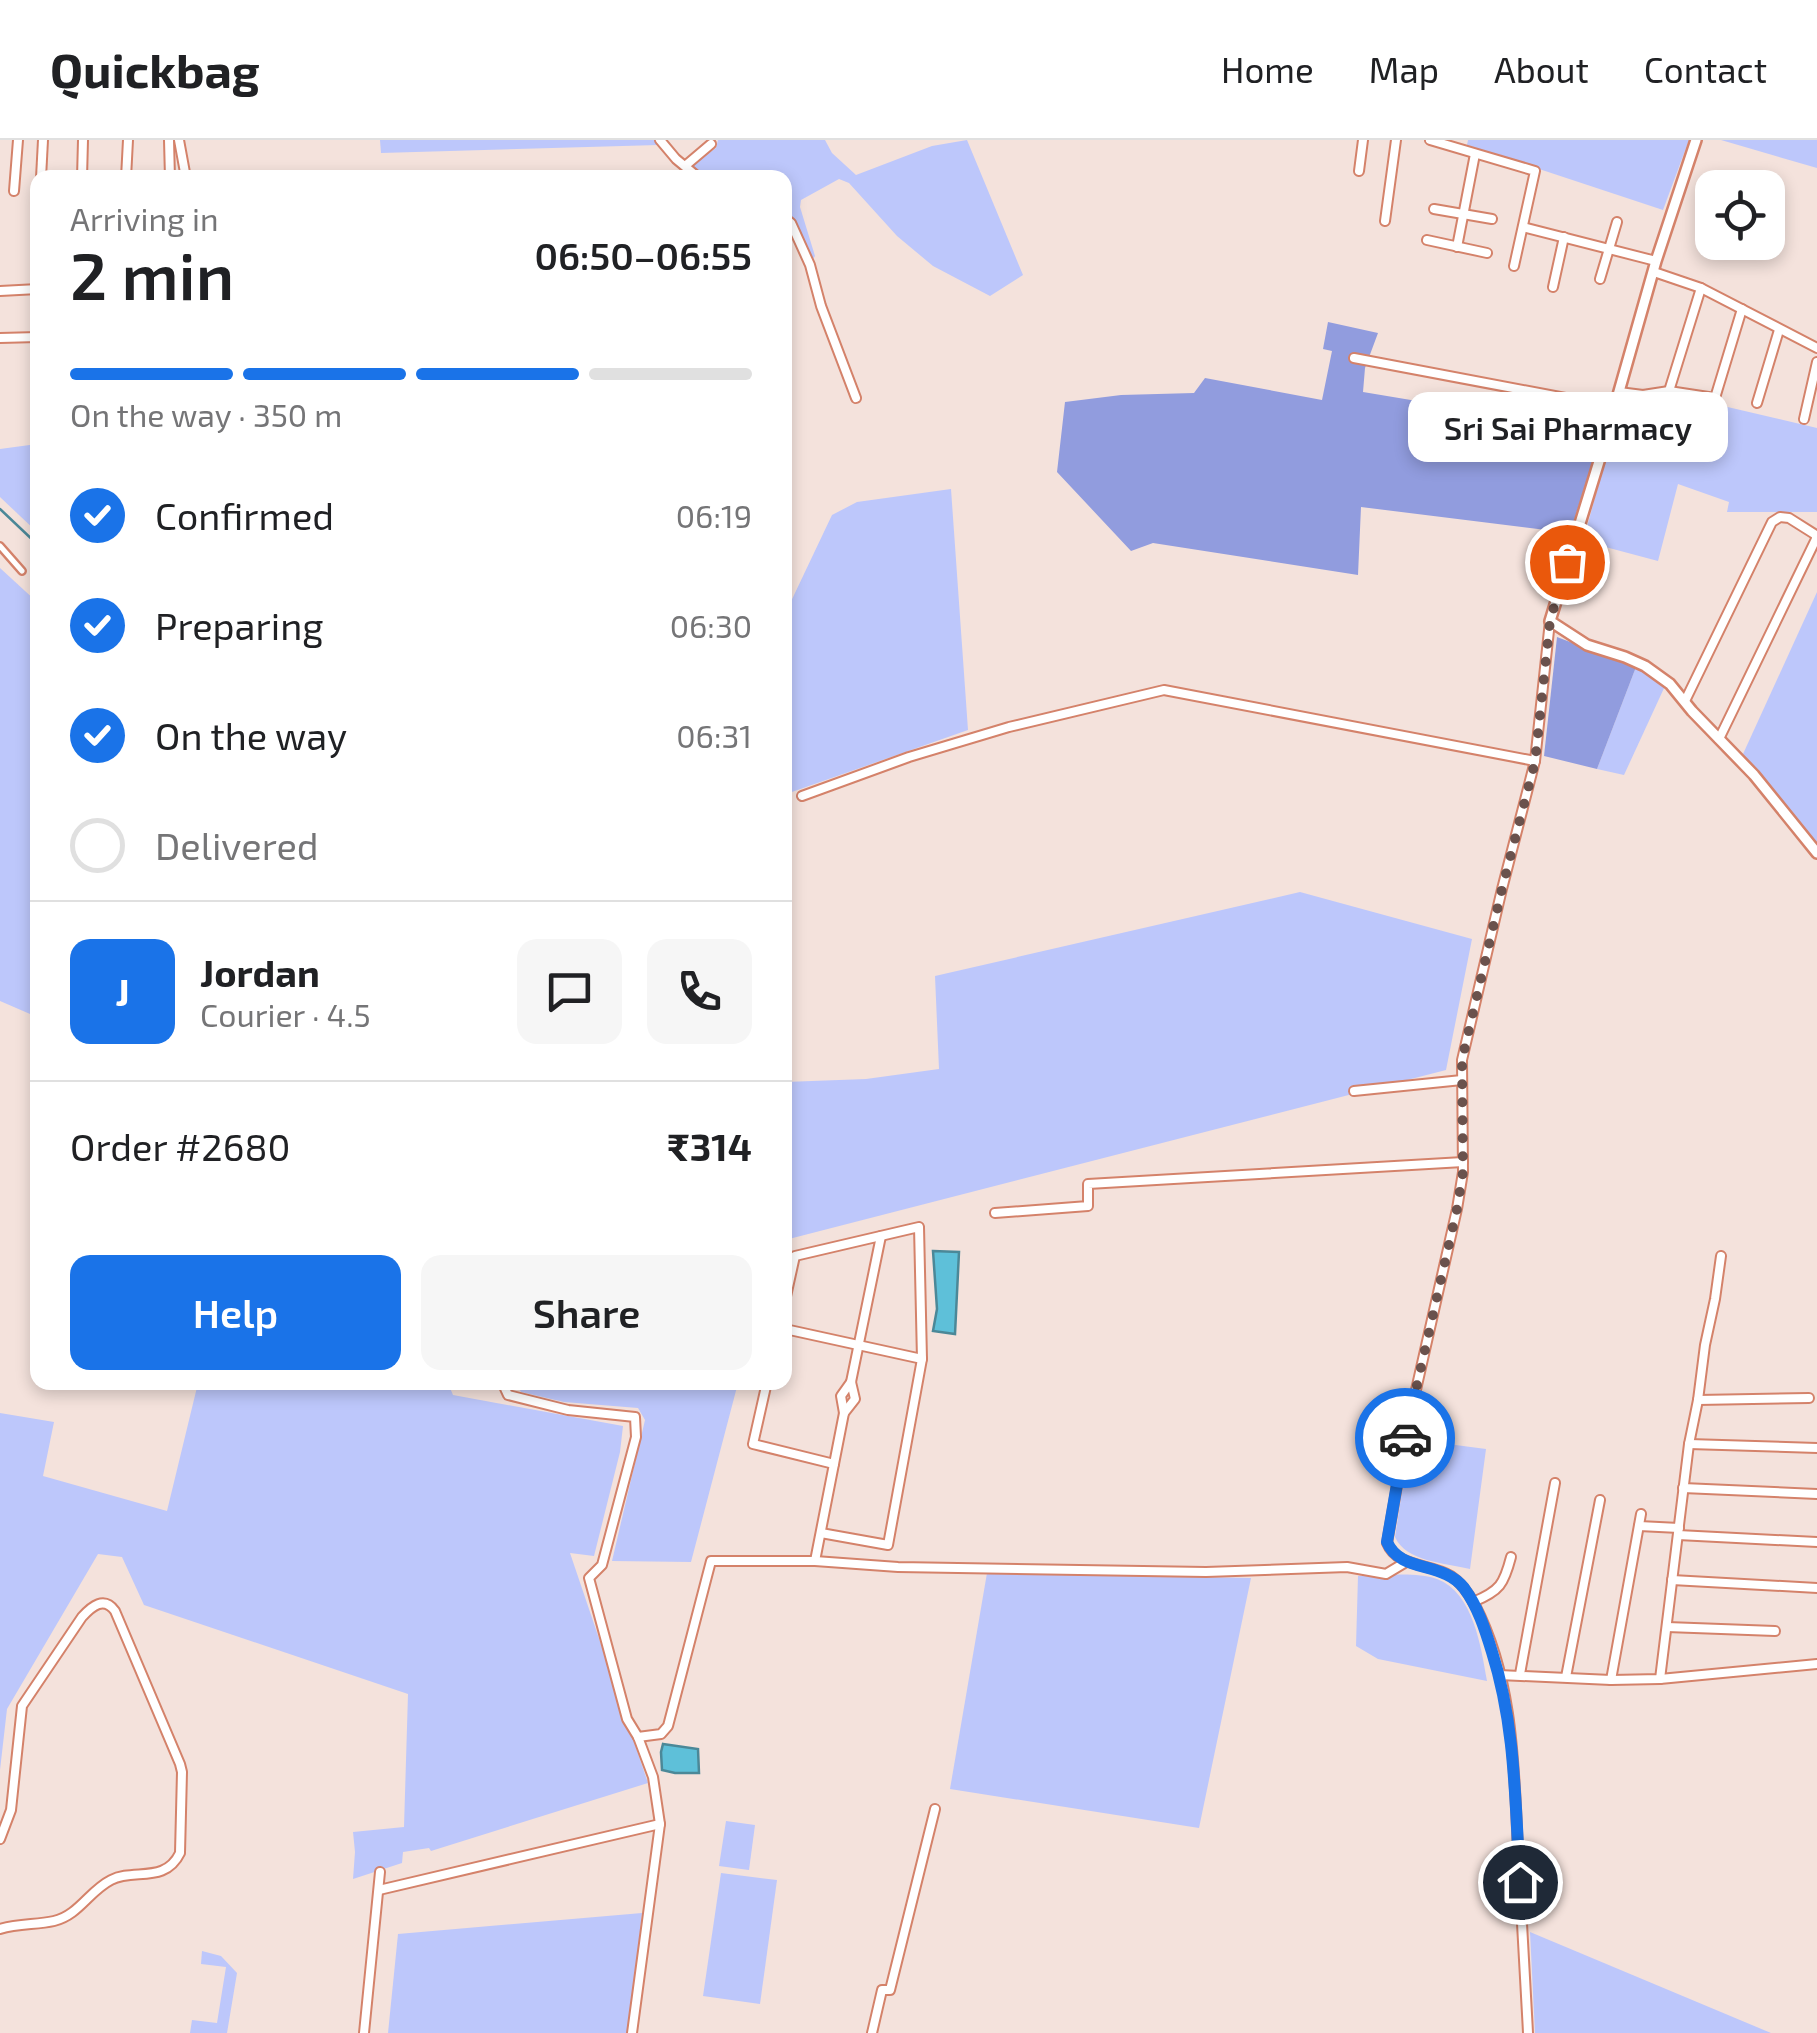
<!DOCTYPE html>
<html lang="en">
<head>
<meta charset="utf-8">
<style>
	:root { --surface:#fff; --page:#f6f6f6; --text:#202124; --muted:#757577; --line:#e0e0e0; --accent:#1a73e8 }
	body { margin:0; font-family:"Exo 2",sans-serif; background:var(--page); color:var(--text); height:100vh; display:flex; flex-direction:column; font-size:38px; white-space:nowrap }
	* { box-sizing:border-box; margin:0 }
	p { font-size:32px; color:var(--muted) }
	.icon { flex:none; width:55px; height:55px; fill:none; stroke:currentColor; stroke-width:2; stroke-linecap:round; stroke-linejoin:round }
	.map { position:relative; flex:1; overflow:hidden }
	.panel { position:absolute; left:30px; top:30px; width:762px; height:1220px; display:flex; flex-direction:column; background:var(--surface); border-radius:20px; box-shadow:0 5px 15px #0003 }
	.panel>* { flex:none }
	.controls { position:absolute; left:1695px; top:30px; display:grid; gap:20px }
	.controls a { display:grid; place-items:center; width:90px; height:90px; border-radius:20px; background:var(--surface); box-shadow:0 5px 15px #0003; font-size:50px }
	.pin { position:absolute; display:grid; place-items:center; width:85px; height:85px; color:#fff; margin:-42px; border:5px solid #fff; border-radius:50%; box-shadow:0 2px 10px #0007 }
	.courier { position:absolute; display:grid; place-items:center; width:100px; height:100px; margin:-50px; border:8px solid #1a73e8; border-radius:50%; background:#fff; color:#222; box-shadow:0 2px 12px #0007 }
	.bubble { position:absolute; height:70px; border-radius:20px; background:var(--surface); box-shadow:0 5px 15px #0003; font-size:32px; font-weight:600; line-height:70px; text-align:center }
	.headline em { font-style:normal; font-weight:600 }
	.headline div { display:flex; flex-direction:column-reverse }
	.headline { display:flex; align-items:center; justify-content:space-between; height:170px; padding:0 40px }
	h1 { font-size:65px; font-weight:600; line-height:75px }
	.bar { display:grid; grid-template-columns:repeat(4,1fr); gap:15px 10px; align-content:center; height:120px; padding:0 40px }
	.bar i { height:12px; border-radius:8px; background:var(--line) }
	.bar .current { background:var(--accent) }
	.bar p { grid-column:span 4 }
	.line { display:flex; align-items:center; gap:25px; padding:0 40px; border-top:2px solid var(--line) }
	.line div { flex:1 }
	.round { display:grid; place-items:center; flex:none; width:105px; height:105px; border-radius:20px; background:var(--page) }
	ol { padding:0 40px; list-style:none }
	li { display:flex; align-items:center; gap:30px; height:110px }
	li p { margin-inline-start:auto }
	li .icon { padding:10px; border-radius:50%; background:var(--accent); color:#fff; stroke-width:4 }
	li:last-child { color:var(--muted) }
	li i { width:55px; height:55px; border:5px solid var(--line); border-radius:50% }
	.action { display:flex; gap:20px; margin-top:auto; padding:20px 40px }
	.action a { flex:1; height:115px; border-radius:20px; background:var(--accent); color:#fff; font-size:40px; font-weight:600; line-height:115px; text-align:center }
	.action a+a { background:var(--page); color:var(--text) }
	header { display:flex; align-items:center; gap:60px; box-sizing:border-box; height:140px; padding:0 50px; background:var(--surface); border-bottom:2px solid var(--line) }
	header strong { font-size:48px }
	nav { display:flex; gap:55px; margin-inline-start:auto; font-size:35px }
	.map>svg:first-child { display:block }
	.green { fill:#bdc7fb }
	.forest { fill:#919cde }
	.water { fill:#5ec0d9; stroke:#4b8898; stroke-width:2.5 }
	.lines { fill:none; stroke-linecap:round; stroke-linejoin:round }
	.stream { stroke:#4b8898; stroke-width:2.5 }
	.pedestrian-casing { stroke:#d4826a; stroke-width:10 }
	.minor-casing { stroke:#d4826a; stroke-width:12 }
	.tertiary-casing { stroke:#d4826a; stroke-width:14 }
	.pedestrian { stroke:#fff; stroke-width:5 }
	.minor { stroke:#fff; stroke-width:8 }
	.tertiary { stroke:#fff; stroke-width:9 }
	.done { stroke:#6a524d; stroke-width:10; stroke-dasharray:0 18 }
	.route { stroke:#1a73e8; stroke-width:12 }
</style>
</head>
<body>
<header>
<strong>Quickbag</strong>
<nav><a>Home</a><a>Map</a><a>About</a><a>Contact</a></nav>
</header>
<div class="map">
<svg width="1817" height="1893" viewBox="0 0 1817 1893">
	<rect width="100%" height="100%" fill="#f4e2dc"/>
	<g class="green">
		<polygon points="380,0 656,0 658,5 381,13"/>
		<polygon points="718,0 825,0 832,13 856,35 932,6 967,0 1023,135 990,156 933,126 897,96 849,43 839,39 801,60 800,67 815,116 811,122 791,77 785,72 785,38 707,37 692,28 696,22 716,8"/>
		<polygon points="1468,0 1689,0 1663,70 1467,5"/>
		<polygon points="1721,0 1817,0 1817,28"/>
		<polygon points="1672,254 1817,288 1817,372 1727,372 1729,362 1678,344 1658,421 1583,401 1622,260 1634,257 1652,261"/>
		<polygon points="37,304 38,304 37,392 0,357 0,309"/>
		<polygon points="951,349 968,590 789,653 791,668 785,671 785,474 832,375 857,362"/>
		<polygon points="0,428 37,462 37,877 0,861"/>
		<polygon points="1817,452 1817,703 1743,614"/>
		<polygon points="1636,527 1665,546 1624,635 1597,629"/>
		<polygon points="1300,752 1472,799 1446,930 785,1100 785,942 866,939 939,929 935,836"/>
		<polygon points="198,1243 448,1243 453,1255 623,1286 620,1312 594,1416 570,1413 648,1643 431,1711 429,1708 403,1712 402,1723 353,1739 355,1712 353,1692 404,1687 408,1554 144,1465 122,1417 98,1414 7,1569 0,1630 0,1273 54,1282 43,1336 167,1371"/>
		<polygon points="516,1243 738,1243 691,1422 612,1421 645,1280 638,1268 564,1262 521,1252"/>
		<path d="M 1410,1299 L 1486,1309 L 1470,1429 C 1446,1423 1406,1422 1395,1397 Z"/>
		<polygon points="987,1433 1251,1438 1199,1688 950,1649"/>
		<path d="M 1358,1436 C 1382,1436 1414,1431 1437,1439 C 1474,1453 1481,1508 1487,1541 L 1378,1519 L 1356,1506 Z"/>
		<polygon points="726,1681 755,1685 749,1730 719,1726"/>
		<polygon points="721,1733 777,1740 760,1864 703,1856"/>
		<polygon points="642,1773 629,1893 388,1893 398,1794"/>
		<polygon points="1530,1792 1771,1893 1535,1893"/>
		<polygon points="202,1811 221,1816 237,1833 227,1893 190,1893 192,1880 217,1883 226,1827 201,1824"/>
	</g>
	<g class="forest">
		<polygon points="1328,182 1378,193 1365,228 1363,252 1602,292 1570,393 1361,367 1358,435 1153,403 1131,411 1057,332 1065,262 1121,255 1194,253 1205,238 1322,260 1332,211 1323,209"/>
		<polygon points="1557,497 1636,527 1597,629 1544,616"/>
	</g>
	<g class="water">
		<polygon points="933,1111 959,1112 955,1194 933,1191 937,1169"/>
		<polygon points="663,1604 698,1609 699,1633 675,1633 662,1630 661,1612"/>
	</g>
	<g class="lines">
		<polyline class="stream" points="0,369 38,405"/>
		<defs>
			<polyline id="pedestrian" points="0,406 22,431"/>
			<g id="minor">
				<polyline points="169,0 170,38"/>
				<polyline points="179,0 186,38"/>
				<polyline points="660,0 676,19 699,38"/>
				<polyline points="1430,0 1535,31 1514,126"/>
				<polyline points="685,26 711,4"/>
				<polyline points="1359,31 1363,0"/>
				<polyline points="41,38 43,0"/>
				<polyline points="82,38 83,0"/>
				<polyline points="126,38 128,0"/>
				<polyline points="14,51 18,0"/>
				<polyline points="1434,69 1492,79"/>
				<polyline points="785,78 791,83 810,125 821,166 856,258"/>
				<polyline points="1385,81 1396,0"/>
				<polyline points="1523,87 1656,121"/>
				<polyline points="1427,100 1487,113"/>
				<polyline points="1457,107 1475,14"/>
				<polyline points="1654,132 1701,148 1817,208"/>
				<polyline points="1600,139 1617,82"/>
				<polyline points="1553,147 1564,97"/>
				<polyline points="0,151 38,149"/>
				<polyline points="0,198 38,197"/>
				<polyline points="1354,218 1613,267"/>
				<polyline points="1669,251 1701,148"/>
				<polyline points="1619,252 1643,255 1669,251 1715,258 1742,169"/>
				<polyline points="1757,263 1779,190"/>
				<polyline points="1804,279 1817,222"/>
				<polyline points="1685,561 1772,382 1780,377 1789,378 1816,395 1816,399 1719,599"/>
				<polyline points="802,656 909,617 1009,587 1164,550 1535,621"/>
				<polyline points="1354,951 1462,940"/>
				<polyline points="995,1073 1088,1066 1088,1044 1463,1022"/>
				<polyline points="785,1161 795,1116 919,1087 922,1219 888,1405 821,1393"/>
				<polyline points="785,1189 922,1219"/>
				<polyline points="502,1242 508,1255 568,1270 635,1277 636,1297 602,1425 589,1438 627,1579 638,1597 653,1637 660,1684 632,1893"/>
				<polyline points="767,1242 753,1304 834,1324"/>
				<polyline points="1698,1260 1809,1258"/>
				<polyline points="844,1273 841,1256 851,1242"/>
				<polyline points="1689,1304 1817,1308"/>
				<polyline points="1683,1348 1817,1354"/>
				<polyline points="1639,1386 1679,1388"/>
				<polyline points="1678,1395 1817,1402"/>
				<polyline points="815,1421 844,1273 855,1259 851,1242 881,1096"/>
				<polyline points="1672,1440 1817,1448"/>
				<path d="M 1473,1462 C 1500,1451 1504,1444 1511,1417"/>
				<polyline points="1667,1487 1775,1491"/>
				<polyline points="1520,1534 1555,1343"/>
				<polyline points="1499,1535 1611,1540 1660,1539 1817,1524"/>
				<polyline points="1566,1537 1600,1360"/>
				<polyline points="1660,1539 1689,1304 1698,1260 1705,1205 1715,1159 1721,1116"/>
				<polyline points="1611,1540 1641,1374"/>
				<polyline points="638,1597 661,1594 668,1586 711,1421 815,1421 898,1427 1206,1432 1347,1427 1386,1434 1406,1422"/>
				<path d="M 0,1699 L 11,1670 L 22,1566 L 82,1477 C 92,1466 104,1456 115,1471 L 180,1624 L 182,1632 L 180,1713 C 165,1744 134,1728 111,1740 C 89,1751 79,1775 54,1781 C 36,1785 18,1783 0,1789"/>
				<polyline points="379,1750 660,1684"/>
				<polyline points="364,1893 380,1732"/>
				<polyline points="872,1893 882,1850 890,1850 935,1669"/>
				<path d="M 1528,1893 C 1525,1832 1521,1771 1518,1711 C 1514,1629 1514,1540 1475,1465 C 1469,1454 1462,1443 1451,1436 C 1430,1423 1397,1428 1387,1403 L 1406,1294 L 1457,1069 L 1463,1032 L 1462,920 L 1502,749 L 1535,621 L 1550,481"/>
			</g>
			<polyline id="tertiary" points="1696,0 1656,121 1601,315 1550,481 1587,505 1625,517 1645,526 1670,544 1692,571 1754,635 1817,713"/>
		</defs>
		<use href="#pedestrian" class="pedestrian-casing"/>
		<use href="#minor" class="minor-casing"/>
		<use href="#tertiary" class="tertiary-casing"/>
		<use href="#pedestrian" class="pedestrian"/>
		<use href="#minor" class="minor"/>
		<use href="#tertiary" class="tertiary"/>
	</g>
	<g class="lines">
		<polyline class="done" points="1405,1298 1457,1069 1463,1032 1462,920 1502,749 1535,622 1550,481 1567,422"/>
		<path class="route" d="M 1405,1298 L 1387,1402 C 1400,1433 1443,1421 1464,1448 C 1478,1467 1485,1489 1492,1512 C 1516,1587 1515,1665 1520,1742"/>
	</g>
</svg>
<div class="controls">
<a><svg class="icon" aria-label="locate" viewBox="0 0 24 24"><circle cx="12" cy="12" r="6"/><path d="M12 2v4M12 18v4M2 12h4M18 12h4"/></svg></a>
</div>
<div class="pin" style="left:1567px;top:422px;background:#ea580c"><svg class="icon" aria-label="bag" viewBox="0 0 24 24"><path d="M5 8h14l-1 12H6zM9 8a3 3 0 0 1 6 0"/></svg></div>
<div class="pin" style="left:1520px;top:1742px;background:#1f2937"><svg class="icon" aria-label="home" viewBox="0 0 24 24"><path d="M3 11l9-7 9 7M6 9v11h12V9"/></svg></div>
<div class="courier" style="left:1405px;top:1298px"><svg class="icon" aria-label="car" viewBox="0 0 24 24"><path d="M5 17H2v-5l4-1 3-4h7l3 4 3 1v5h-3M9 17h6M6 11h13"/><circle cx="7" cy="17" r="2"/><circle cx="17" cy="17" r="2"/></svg></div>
<div class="bubble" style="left:1408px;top:252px;width:320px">Sri Sai Pharmacy</div>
<section class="panel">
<div class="headline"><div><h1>2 min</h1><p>Arriving in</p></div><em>06:50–06:55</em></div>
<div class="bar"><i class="current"></i><i class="current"></i><i class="current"></i><i></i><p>On the way · 350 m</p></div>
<ol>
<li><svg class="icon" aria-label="check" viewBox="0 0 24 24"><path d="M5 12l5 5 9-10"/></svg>Confirmed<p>06:19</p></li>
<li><svg class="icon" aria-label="check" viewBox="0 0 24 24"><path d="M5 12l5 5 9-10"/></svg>Preparing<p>06:30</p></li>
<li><svg class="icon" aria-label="check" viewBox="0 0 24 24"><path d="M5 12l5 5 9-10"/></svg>On the way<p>06:31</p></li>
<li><i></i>Delivered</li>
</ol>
<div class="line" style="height:180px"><b class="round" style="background:var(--accent);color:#fff">J</b><div><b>Jordan</b><p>Courier · 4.5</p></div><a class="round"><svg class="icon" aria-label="chat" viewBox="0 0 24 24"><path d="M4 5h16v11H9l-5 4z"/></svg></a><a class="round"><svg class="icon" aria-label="phone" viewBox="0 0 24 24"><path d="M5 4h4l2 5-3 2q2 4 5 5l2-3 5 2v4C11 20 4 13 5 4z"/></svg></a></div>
<div class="line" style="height:130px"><div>Order #2680</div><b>₹314</b></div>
<div class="action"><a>Help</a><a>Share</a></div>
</section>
</div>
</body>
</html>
